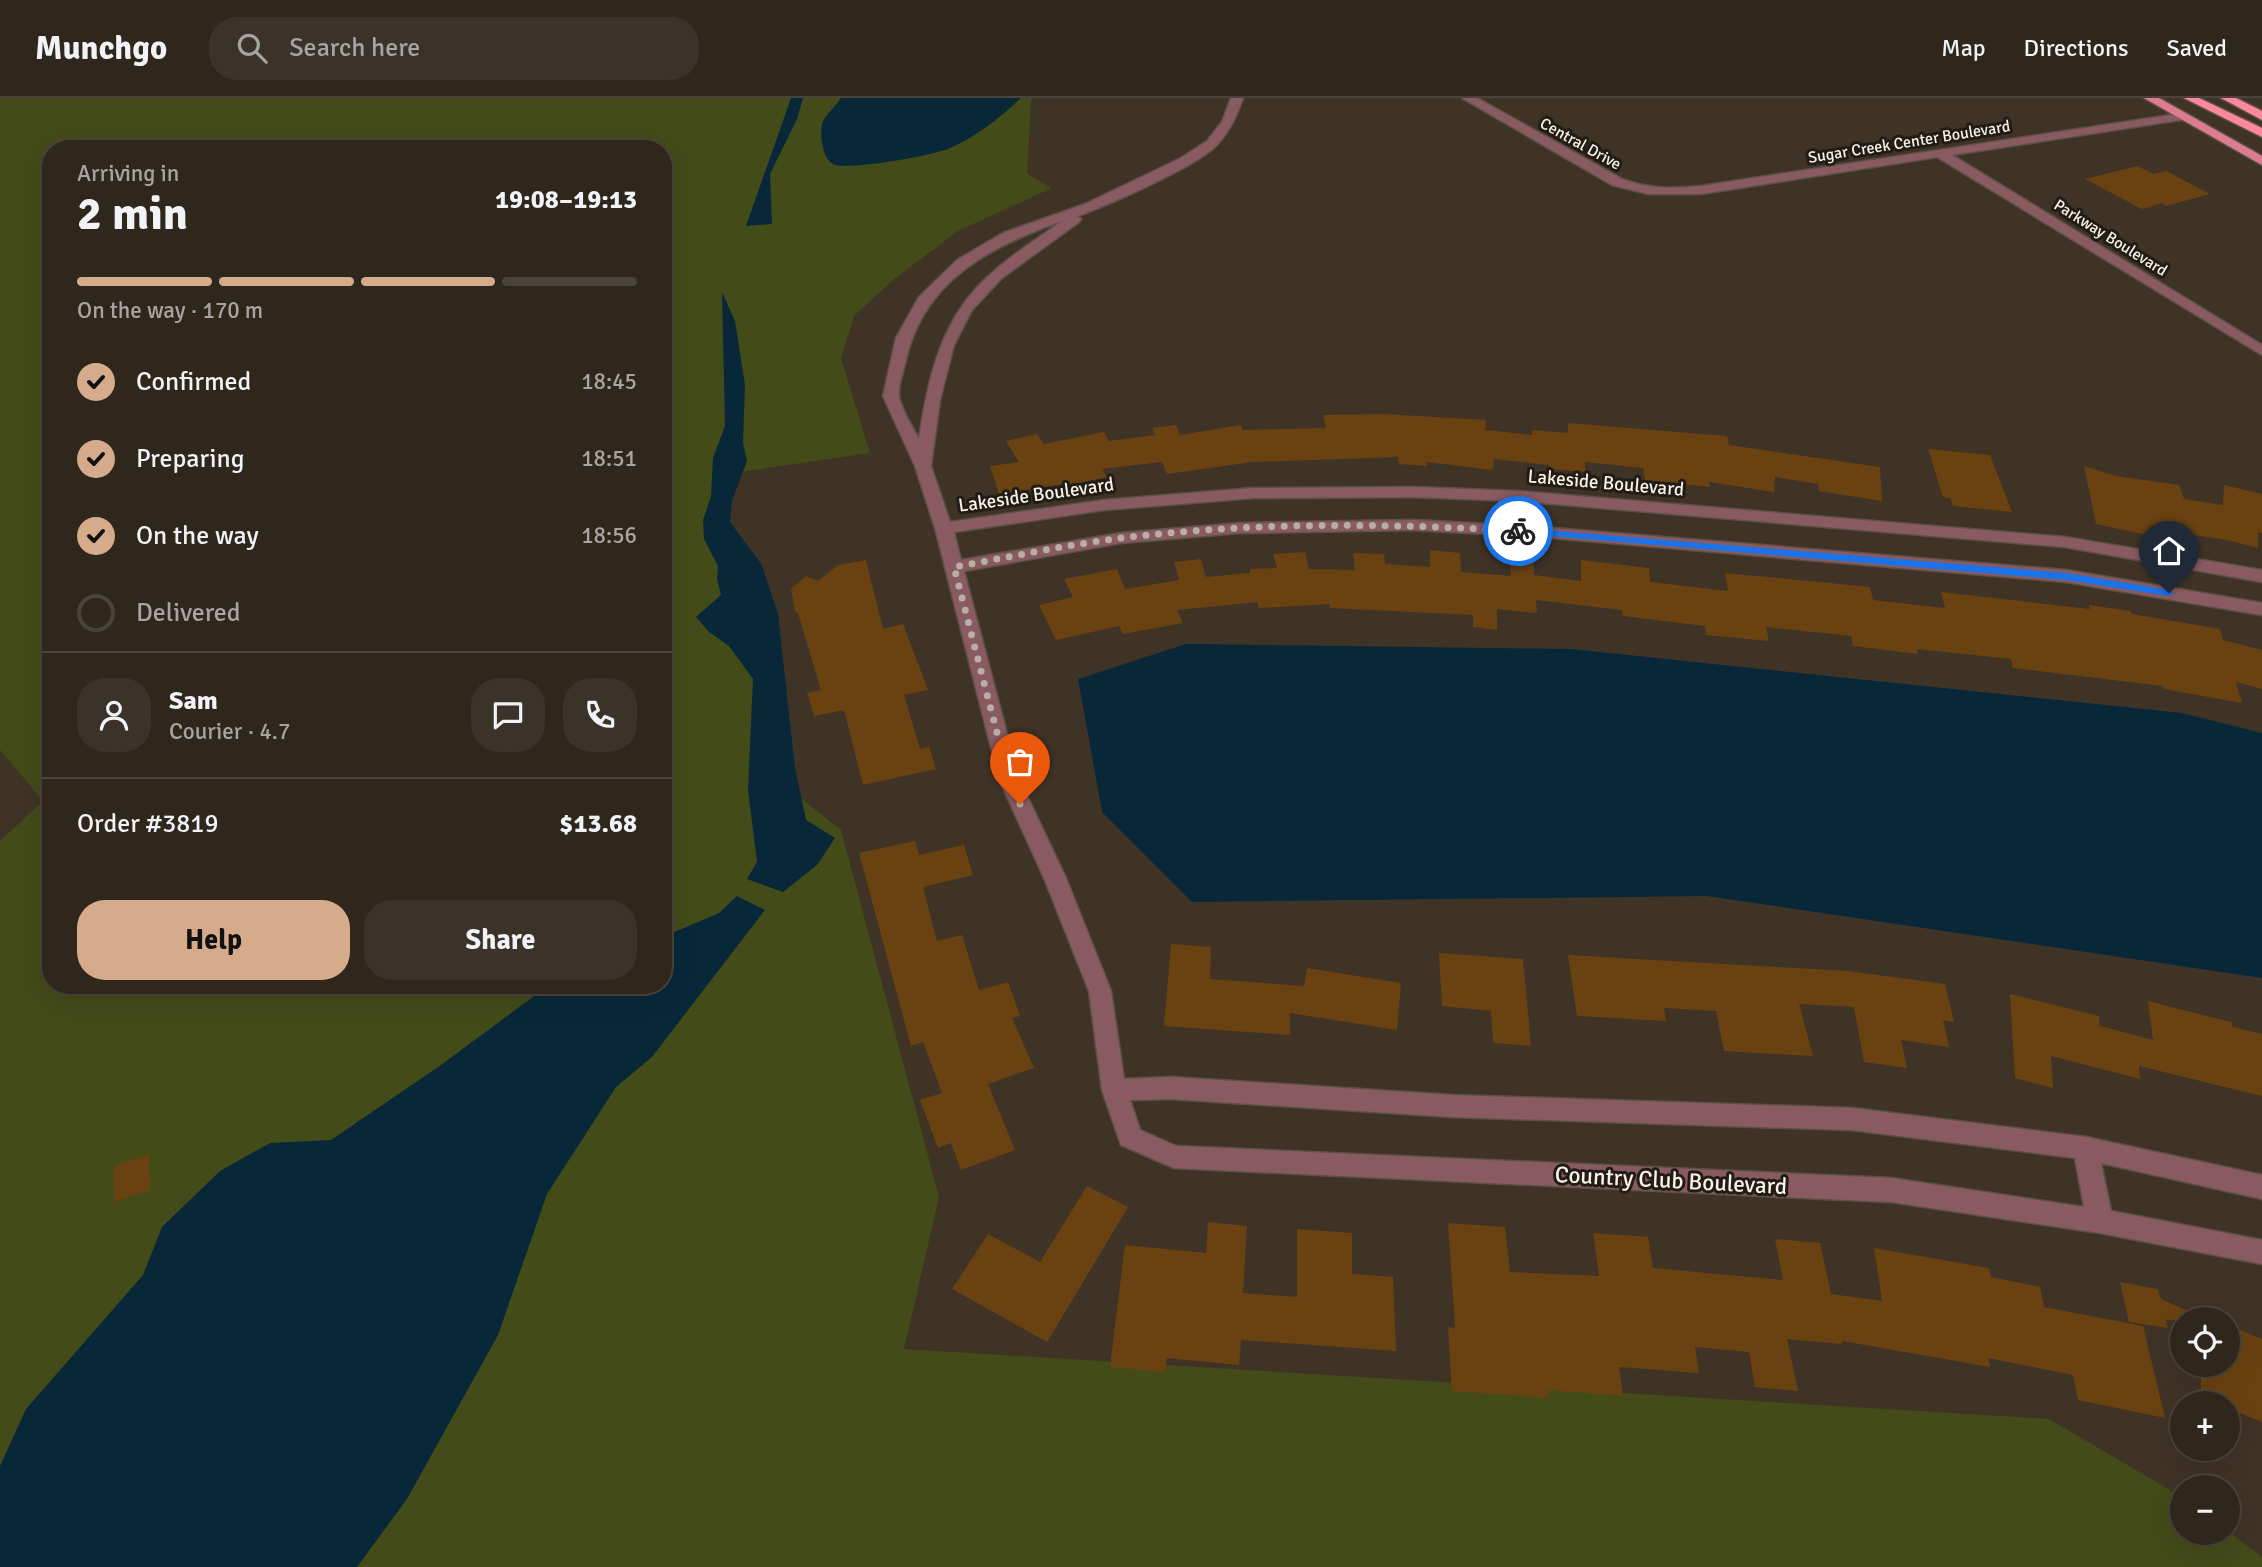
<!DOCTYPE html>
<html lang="en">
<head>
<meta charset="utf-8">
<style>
	:root { --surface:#2f261c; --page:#3b3229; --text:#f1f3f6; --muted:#a7a5a3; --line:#4a433b; --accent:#d6ab8b }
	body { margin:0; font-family:Signika,sans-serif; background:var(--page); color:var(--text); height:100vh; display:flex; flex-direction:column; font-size:26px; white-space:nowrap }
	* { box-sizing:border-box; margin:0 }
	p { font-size:23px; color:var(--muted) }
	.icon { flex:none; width:38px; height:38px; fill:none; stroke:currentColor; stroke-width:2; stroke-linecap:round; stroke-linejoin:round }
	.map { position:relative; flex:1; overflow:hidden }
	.panel { position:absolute; left:42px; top:42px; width:630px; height:854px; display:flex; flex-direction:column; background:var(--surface); border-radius:28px; box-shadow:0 7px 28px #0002,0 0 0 2px var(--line) }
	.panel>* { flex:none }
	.fabs { position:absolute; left:2170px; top:1209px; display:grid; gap:14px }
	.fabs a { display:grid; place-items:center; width:70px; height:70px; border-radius:50%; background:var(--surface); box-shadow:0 7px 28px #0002,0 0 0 2px var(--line); font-size:35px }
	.pin { position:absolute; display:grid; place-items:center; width:60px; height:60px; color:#fff; margin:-72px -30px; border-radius:50% 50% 50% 0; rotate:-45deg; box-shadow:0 0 7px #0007 }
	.pin .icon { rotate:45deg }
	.courier { position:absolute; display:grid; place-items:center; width:70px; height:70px; margin:-35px; border:5px solid #1a73e8; border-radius:50%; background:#fff; color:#222; box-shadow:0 2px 9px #0007 }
	.head em { font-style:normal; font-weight:700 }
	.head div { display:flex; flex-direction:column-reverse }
	.head { display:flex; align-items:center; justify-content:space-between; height:119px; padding:0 35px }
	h1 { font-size:46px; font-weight:700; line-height:52px }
	.bar { display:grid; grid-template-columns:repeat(4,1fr); gap:10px 7px; align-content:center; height:84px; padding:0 35px }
	.bar i { height:9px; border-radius:5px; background:var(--line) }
	.bar .on { background:var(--accent) }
	.bar p { grid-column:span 4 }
	.line { display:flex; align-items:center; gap:18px; padding:0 35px; border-top:2px solid var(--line) }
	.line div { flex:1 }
	.round { display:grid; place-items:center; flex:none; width:74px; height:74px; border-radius:28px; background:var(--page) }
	ol { padding:0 35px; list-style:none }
	li { display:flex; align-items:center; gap:21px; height:77px }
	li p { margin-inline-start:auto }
	li .icon { padding:7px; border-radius:50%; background:var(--accent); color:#111; stroke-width:4 }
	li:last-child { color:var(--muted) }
	li i { width:38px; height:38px; border:4px solid var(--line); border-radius:50% }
	.primary-button { display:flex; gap:14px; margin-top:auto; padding:14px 35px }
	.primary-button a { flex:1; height:80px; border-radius:28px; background:var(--accent); color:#111; font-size:28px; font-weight:700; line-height:80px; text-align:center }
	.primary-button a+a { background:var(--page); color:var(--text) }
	header { display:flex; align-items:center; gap:42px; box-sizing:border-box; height:98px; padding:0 35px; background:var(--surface); border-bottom:2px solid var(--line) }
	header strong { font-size:33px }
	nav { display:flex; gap:38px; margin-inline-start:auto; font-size:24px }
	.search { width:490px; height:63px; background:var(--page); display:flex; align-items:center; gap:18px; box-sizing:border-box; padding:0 24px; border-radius:28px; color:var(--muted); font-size:26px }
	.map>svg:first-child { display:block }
	.green { fill:#434b19; fill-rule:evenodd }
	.water { fill:#08283a }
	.building { fill:#6a4211 }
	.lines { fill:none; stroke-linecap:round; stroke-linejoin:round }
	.minor-casing { stroke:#5d5145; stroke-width:3 }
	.major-casing { stroke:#5d5145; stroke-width:3 }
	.highway-casing { stroke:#5d5145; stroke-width:3 }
	.minor { fill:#8a5a62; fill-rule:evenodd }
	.major { fill:#dd7c8d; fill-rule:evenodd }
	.highway { fill:#fd889d; fill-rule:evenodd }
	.route { fill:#1a73e8 }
	.done { stroke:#b9aea5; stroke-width:7; stroke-dasharray:0 12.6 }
	.labels { text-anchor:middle; stroke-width:6; stroke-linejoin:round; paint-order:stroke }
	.far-street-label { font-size:16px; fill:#faf1e9; stroke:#211c16 }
	.street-label { font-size:19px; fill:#faf1e9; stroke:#211c16 }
	.near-street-label { font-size:23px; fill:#faf1e9; stroke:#211c16 }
</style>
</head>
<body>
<header>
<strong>Munchgo</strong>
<div class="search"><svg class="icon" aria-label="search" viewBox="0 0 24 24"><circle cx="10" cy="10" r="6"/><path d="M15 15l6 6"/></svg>Search here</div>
<nav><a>Map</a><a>Directions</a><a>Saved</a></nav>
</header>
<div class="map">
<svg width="2262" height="1469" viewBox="0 0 2262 1469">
	<rect width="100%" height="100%" fill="#3f3326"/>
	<path class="green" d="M 0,0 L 1034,0 L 1031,3 L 1027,76 L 1052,90 L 958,133 L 893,182 L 854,218 L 841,260 L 870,355 L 726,376 L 717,433 L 789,691 L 841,732 L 939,1099 L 904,1251 L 2049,1321 L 2182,1399 L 2182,1435 L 2228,1433 L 2262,1459 L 2262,1469 L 0,1469 L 0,743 L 43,703 L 0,652 ZM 51,51 L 663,51 L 663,887 L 51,887 Z"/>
	<g class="water">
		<polygon points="791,0 803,0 797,21 770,76 772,126 746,128"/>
		<path d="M 841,0 L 1021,0 C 1001,19 971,43 945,52 C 928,58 847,73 833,66 C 822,60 820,38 822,26 C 824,18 836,8 841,0 Z"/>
		<polygon points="722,194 735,223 745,287 743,345 747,363 732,403 730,424 762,467 778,516 795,670 806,722 835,740 817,767 783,794 747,781 757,764 748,692 753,581 729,548 709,534 696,519 721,497 717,481 718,468 704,441 703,422 711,398 713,360 725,328"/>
		<polygon points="1186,546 1571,551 2182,615 2262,635 2262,880 1707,798 1192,804 1102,714 1078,581"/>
		<polygon points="737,798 765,812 652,959 616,989 547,1096 498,1237 407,1401 357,1469 0,1469 0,1368 26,1311 143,1177 162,1129 220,1073 270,1045 331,1042 441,967 549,887 663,887 663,839 719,815"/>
	</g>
	<g class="building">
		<polygon points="2137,68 2154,76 2166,73 2210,96 2166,108 2162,105 2142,111 2085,81"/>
		<polygon points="1383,316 1486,322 1485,332 1532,337 1532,332 1568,335 1568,325 1727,338 1729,347 1880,369 1882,403 1819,393 1818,386 1775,379 1774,394 1709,384 1710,389 1645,382 1643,370 1585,364 1585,374 1550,371 1549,367 1494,361 1493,372 1427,364 1427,368 1399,366 1398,359 1252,364 1167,376 1162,364 1102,371 1107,379 1070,387 1069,385 999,396 990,368 1019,364 1006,343 1037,336 1044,346 1104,334 1109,343 1155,337 1152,330 1176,327 1180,337 1240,327 1243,332 1326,330 1323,317"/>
		<polygon points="1928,351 1990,357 2012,414 1953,408 1950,400 1943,399"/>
		<polygon points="2084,368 2116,378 2179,387 2184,401 2223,407 2224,387 2262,396 2262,435 2258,434 2258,450 2227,442 2154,431 2157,439 2096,426"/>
		<polygon points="1430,452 1460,455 1461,474 1511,478 1510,458 1533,460 1534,477 1581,483 1581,462 1649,470 1650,484 1728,493 1725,475 1870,489 1873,502 1945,510 1941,494 2090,511 2089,507 2130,513 2132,516 2220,531 2223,542 2262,552 2262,591 2236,584 2242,605 2164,591 2163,588 2013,570 2011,561 1917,551 1918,556 1853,548 1851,538 1766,529 1769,543 1706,537 1705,528 1623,518 1622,512 1536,502 1537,515 1497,511 1497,532 1473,529 1473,517 1330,510 1330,506 1259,510 1257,504 1177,512 1183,525 1123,536 1119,528 1056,542 1039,507 1073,499 1064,481 1117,471 1125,491 1179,482 1174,464 1201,461 1206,479 1250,475 1250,471 1277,470 1273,456 1305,454 1309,471 1355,472 1353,455 1384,456 1385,466 1430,469"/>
		<polygon points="866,462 883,531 903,526 928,592 904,597 920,651 929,649 936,671 863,687 844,612 814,618 807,595 821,592 798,515 795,513 791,491 806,478 818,483 838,467"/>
		<polygon points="915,743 919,757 964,747 973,777 923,789 937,843 962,837 979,892 1008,884 1020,918 1012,920 1034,970 988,986 1015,1052 961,1072 951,1045 938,1050 920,1002 942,995 923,944 911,948 859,755"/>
		<polygon points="1171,846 1211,849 1210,881 1304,888 1307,870 1401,885 1397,932 1290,915 1290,937 1164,928"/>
		<polygon points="1439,855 1523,861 1531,948 1493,945 1491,913 1442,908"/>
		<polygon points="1568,857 1847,873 1945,886 1954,924 1943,922 1949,949 1901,942 1907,970 1864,964 1854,909 1799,906 1813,958 1724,953 1716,913 1664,910 1666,923 1577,918"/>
		<polygon points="2010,896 2099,918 2100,928 2153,942 2148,903 2231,924 2233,929 2262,936 2262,998 2139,968 2140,981 2051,958 2053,990 2015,980"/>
		<polygon points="149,1056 150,1092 114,1104 114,1068"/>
		<polygon points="1087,1088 1128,1109 1047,1244 952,1191 988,1136 1040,1164"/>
		<polygon points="1208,1124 1247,1128 1243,1195 1297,1199 1297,1131 1352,1135 1352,1176 1393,1179 1396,1253 1241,1242 1239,1267 1167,1260 1165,1274 1110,1269 1125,1147 1206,1155"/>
		<polygon points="1448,1125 1505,1129 1510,1174 1599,1178 1593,1135 1648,1139 1653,1170 1783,1182 1775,1141 1820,1145 1831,1196 1882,1203 1874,1150 1989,1170 1991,1179 2040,1189 2044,1209 2143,1228 2165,1320 2078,1302 2073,1277 1988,1260 1990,1269 1842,1243 1842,1246 1787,1241 1798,1293 1755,1289 1749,1254 1695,1249 1699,1275 1619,1269 1623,1298 1548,1292 1549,1300 1452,1293 1448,1229 1455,1230"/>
		<polygon points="2120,1184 2158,1191 2161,1201 2208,1222 2166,1222 2168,1230 2129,1224"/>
		<polygon points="2228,1227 2262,1241 2262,1324 2228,1310 2228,1306 2216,1306 2201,1299 2201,1267 2228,1267"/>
	</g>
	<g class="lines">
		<defs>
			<g id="minor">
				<path d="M 1231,0 L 1243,0 C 1237,18 1230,33 1217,47 C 1196,69 1108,107 1078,118 L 1081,121 L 1079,124 L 1002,180 L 972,212 L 954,247 L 940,302 L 931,368 L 950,424 L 1104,402 L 1254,390 L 1412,389 L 1517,393 L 2065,439 L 2262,472 L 2262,484 L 2065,449 L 1517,403 L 1412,399 L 1254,400 L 1104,412 L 954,434 L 961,462 L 1121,435 L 1240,425 L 1413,422 L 1528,428 L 2066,472 L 2262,505 L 2262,517 L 2066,484 L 1528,438 L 1413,432 L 1240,435 L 1121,445 L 964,473 L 1019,681 L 1066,780 L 1111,893 L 1124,981 L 1171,979 L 1452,997 L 1852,1010 L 2086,1039 L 2262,1077 L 2262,1101 L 2101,1065 L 2111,1113 L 2262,1142 L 2262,1166 L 2100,1135 L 1891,1104 L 1174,1070 L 1121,1047 L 1102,992 L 1089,893 L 1044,780 L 999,681 L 935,430 L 915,368 L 883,298 L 896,240 L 919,199 L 957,162 L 1003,135 L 1085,106 L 1181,60 L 1207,43 L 1222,24 ZM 1062,123 C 1039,140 1014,155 993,174 C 942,217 928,278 919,341 C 913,329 900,310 899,297 C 898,288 903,275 905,266 C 922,183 989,149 1062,123 ZM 1171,1001 L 1452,1019 L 1852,1032 L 2075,1060 L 2084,1109 L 1891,1080 L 1176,1048 L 1140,1032 L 1130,1002 Z"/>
				<path d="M 1462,0 L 1477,0 L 1622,81 C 1648,91 1674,91 1701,88 L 2184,15 L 2184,21 L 2180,22 L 1952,57 L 2262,247 L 2262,257 L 1937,59 L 1701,96 L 1648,96 L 1612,87 Z"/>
			</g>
			<polygon id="major" points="2144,0 2159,0 2262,58 2262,67"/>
			<g id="highway">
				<polygon points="2184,0 2199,0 2262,30 2262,39"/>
				<polygon points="2221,0 2236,0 2262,13 2262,22"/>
			</g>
		</defs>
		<use href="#minor" class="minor-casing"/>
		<use href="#major" class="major-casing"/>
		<use href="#highway" class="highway-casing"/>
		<use href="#minor" class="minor"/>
		<use href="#major" class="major"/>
		<use href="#highway" class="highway"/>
	</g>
	<polygon class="route" points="1518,430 2066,475 2169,492 2174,495 2169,498 2066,482 1515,435 1515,431"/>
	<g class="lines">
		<path class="done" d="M 1020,706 L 1009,681 L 954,469 C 1010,459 1066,447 1121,440 C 1253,424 1386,425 1518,433"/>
	</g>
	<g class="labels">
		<g class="far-street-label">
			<text transform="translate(1909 43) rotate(-9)" y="6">Sugar Creek Center Boulevard</text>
			<text transform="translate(1581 45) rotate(29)" y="6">Central Drive</text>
			<text transform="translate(2111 139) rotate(32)" y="6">Parkway Boulevard</text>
		</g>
		<g class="street-label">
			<text transform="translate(1606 384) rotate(5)" y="7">Lakeside Boulevard</text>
			<text transform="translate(1036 396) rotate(-8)" y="7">Lakeside Boulevard</text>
		</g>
		<g class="near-street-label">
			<text transform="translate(1671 1082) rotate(3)" y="8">Country Club Boulevard</text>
		</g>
	</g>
</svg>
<div class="fabs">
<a><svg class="icon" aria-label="locate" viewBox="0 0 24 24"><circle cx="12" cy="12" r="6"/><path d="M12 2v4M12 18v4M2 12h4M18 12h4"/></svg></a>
<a>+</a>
<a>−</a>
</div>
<div class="pin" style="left:1020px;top:706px;background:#ea580c"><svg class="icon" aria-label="bag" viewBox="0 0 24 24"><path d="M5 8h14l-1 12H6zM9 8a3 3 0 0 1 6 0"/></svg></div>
<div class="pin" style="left:2169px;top:495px;background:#1f2937"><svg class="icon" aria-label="home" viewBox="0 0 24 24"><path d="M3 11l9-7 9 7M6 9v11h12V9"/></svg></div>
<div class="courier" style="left:1518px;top:433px"><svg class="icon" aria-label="bike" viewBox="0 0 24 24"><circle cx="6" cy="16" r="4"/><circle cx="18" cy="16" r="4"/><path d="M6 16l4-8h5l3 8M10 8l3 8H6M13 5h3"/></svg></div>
<section class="panel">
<div class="head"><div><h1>2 min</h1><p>Arriving in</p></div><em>19:08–19:13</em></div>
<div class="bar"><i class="on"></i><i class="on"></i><i class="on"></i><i></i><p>On the way · 170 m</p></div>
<ol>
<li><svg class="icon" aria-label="check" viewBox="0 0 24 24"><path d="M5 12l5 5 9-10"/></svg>Confirmed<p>18:45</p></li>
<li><svg class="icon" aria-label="check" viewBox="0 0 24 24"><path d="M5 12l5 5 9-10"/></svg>Preparing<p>18:51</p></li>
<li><svg class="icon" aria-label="check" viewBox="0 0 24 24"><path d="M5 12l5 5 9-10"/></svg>On the way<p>18:56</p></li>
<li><i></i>Delivered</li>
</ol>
<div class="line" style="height:126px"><a class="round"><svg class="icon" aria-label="person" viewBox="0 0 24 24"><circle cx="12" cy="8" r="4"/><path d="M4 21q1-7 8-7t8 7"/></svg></a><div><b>Sam</b><p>Courier · 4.7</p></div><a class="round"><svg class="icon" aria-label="chat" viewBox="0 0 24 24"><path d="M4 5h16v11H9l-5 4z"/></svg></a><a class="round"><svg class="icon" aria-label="phone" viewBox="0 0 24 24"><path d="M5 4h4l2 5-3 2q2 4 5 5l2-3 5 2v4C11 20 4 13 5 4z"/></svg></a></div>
<div class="line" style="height:91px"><div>Order #3819</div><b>$13.68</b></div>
<div class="primary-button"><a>Help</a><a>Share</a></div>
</section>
</div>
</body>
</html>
